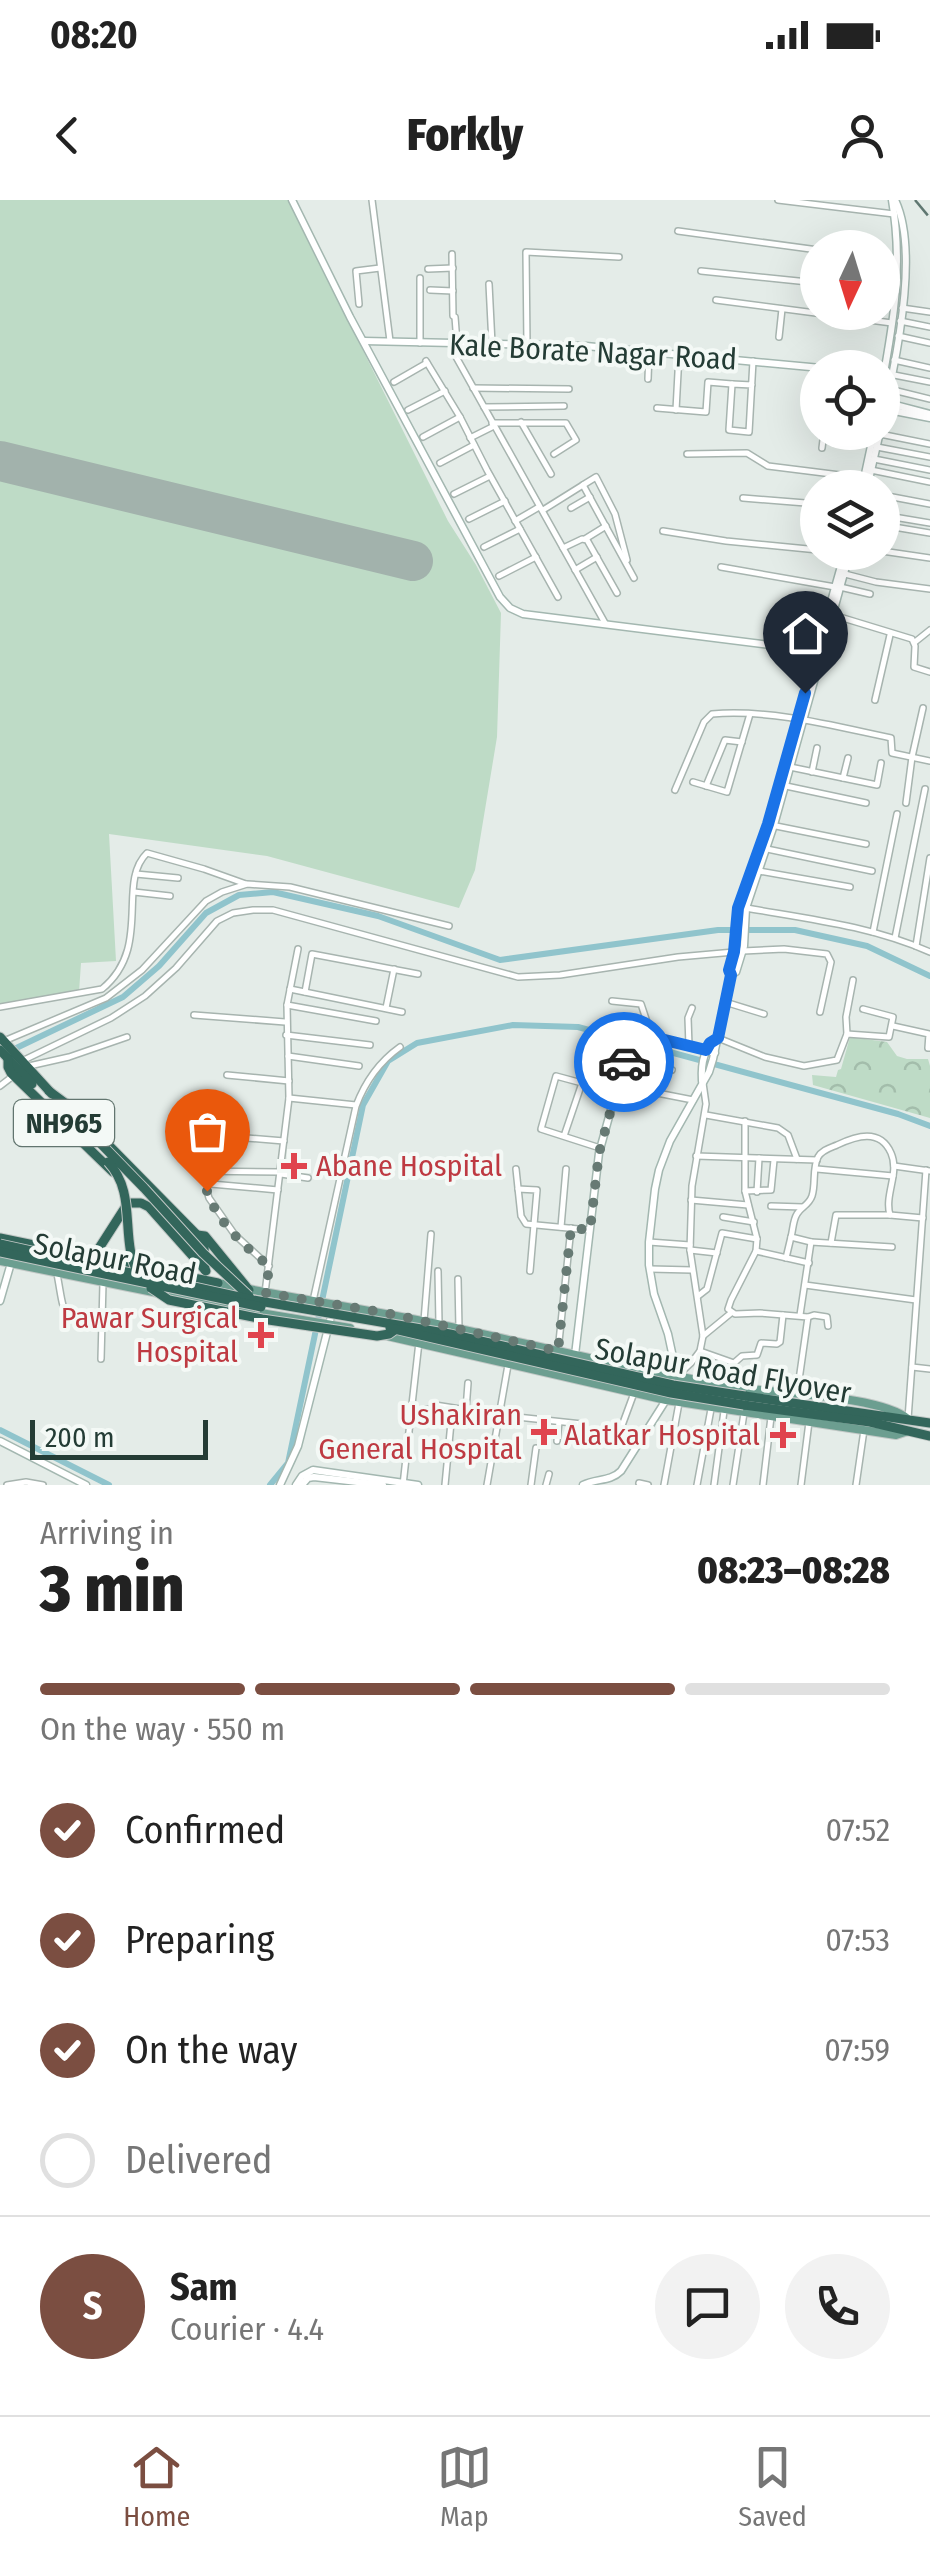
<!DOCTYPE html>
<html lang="en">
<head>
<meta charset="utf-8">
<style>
	:root { --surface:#fff; --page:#f2f2f2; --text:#222; --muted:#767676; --line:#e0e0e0; --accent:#7b4e41 }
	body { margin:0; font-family:"Fira Sans Condensed",sans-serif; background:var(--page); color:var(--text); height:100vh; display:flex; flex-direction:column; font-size:38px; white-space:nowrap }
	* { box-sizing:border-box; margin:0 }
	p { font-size:32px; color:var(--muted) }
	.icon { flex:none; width:55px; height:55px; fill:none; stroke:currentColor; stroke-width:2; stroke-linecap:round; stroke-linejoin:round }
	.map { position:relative; height:1285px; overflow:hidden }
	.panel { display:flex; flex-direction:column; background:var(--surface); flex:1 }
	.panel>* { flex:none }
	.needle { width:65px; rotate:184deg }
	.buttons { position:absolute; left:800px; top:30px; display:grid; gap:20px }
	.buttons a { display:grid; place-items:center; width:100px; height:100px; border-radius:50%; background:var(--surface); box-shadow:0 10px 40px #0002; font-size:50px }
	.scale { position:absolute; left:30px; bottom:25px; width:178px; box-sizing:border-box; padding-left:10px; border:5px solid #243c35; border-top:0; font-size:28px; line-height:35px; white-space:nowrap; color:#243c35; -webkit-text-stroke:8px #f4f9f6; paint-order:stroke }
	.pin { position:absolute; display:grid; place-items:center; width:85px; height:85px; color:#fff; margin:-102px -42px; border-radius:50% 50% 50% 0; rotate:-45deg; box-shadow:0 0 10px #0007 }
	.pin .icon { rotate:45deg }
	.courier { position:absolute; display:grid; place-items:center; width:100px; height:100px; margin:-50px; border:8px solid #1a73e8; border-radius:50%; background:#fff; color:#222; box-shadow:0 2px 12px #0007 }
	.headline em { font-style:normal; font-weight:800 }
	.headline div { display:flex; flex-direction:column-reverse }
	.headline { display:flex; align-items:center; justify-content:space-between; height:170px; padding:0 40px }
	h1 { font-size:65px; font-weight:800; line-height:75px }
	.bar { display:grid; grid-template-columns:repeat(4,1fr); gap:15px 10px; align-content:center; height:120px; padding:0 40px }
	.bar i { height:12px; border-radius:8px; background:var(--line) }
	.bar .active { background:var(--accent) }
	.bar p { grid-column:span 4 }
	.line { display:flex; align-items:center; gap:25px; padding:0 40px; border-top:2px solid var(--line) }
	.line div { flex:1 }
	.round { display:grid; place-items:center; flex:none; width:105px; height:105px; border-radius:52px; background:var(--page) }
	ol { padding:0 40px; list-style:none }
	li { display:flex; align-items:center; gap:30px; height:110px }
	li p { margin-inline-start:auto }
	li .icon { padding:10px; border-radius:50%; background:var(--accent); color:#fff; stroke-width:4 }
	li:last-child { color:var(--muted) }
	li i { width:55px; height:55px; border:5px solid var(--line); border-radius:50% }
	.status { display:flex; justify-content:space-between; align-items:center; height:70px; padding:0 50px; background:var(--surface); direction:ltr }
	.status svg { height:28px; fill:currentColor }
	header { display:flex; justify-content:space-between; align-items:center; height:130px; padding:0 40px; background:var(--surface); font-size:45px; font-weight:800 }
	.tabs { display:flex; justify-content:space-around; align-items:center; height:140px; border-top:2px solid var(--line); background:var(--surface); font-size:28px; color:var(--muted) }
	.tabs a { display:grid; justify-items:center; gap:5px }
	.tabs .active { color:var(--accent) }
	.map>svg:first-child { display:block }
	.forest { fill:url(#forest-crowns) }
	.pitch { fill:#bedbc6 }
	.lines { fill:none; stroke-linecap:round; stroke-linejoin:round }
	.canal { stroke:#90c4cc; stroke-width:6 }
	.runway { stroke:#a2b2ac; stroke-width:40 }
	.street-casing { stroke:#a7b4af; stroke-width:8 }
	.secondary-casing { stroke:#a3b7b0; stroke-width:9 }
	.primary-casing { stroke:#c2c8c6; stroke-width:10 }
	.highway-casing { stroke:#c2c8c6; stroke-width:11 }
	.street { stroke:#fff; stroke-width:5 }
	.secondary { stroke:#fff; stroke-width:6 }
	.primary { stroke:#6c9e90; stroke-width:8 }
	.highway { stroke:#33665b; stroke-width:9 }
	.rail { stroke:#5f7771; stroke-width:2.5; stroke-dasharray:20 10; stroke-linecap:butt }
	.highway-bridge-casing { stroke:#c2c8c6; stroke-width:11; stroke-linecap:butt }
	.highway-bridge { stroke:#33665b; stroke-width:9 }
	.done { stroke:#677a74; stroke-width:10; stroke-dasharray:0 18 }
	.route { stroke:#1a73e8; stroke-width:12 }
	.health-dot { fill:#e0444e; stroke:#f4f9f6; stroke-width:4 }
	.labels { text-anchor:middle; stroke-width:8; stroke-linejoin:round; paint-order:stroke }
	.shield { fill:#f4f9f6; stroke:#62756f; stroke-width:2.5 }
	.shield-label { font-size:28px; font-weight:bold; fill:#243c35 }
	.street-label { font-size:30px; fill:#243c35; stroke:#f4f9f6 }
	.health-label { font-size:30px; fill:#be3a42; stroke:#f4f9f6; text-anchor:end }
</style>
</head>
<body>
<div class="status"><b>08:20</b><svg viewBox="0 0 49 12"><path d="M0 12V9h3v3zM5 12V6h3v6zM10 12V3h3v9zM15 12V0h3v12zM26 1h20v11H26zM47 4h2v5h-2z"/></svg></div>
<header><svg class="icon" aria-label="back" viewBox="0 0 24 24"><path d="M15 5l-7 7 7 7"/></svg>Forkly<svg class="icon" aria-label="person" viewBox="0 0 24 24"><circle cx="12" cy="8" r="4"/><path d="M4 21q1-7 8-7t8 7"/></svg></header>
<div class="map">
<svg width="930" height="1285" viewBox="0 0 930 1285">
	<defs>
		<pattern id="forest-crowns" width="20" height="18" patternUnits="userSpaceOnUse" patternTransform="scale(2.5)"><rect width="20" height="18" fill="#bedbc6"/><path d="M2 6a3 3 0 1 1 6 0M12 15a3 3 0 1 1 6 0" fill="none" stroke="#a3bdab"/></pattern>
	</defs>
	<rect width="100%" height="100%" fill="#e4ece8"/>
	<polygon class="forest" points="850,837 887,842 897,856 907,859 928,859 930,866 930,918 813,885 812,875 836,877 838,870 841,869"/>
	<polygon class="pitch" points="0,0 288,0 448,321 476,365 501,413 497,537 475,670 459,708 267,656 109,634 116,761 81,763 79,792 0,805"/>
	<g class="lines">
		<g class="canal">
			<polyline points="10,851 123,797 159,766 206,713 239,695 273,692 378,716 500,760 718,730 795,730 867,746 930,776"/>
			<polyline points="0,1230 109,1285"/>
			<polyline points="270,1285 288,1263 363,905 388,861 417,843 513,825 578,827 898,914 930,926"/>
		</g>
		<polyline class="runway" points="0,261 413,361"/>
		<defs>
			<g id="street">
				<polyline points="372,0 390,141"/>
				<polyline points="778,0 894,14"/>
				<polyline points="678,31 818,50"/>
				<polyline points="452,54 453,116 455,117 457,143"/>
				<polyline points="882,60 897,62"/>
				<polyline points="428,69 453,68"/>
				<polyline points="701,71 818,83"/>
				<polyline points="420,78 420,143"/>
				<polyline points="489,84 492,144"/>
				<polyline points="430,90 453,91"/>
				<polyline points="882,90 896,92"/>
				<polyline points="716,100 892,123"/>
				<polyline points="359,104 356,71 380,68"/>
				<polyline points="902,108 930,112"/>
				<polyline points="900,121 930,127"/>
				<polyline points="898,136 930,143"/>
				<polyline points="779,137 782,109"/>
				<polyline points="527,144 526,52 619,57"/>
				<polyline points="455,155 605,423"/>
				<polyline points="894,160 930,168"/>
				<polyline points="426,161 460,217 487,270 558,397"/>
				<polyline points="889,174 930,182"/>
				<polyline points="648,179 649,152"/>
				<polyline points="394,182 427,163"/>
				<polyline points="752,185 732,184 729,230 749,232 753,161"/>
				<polyline points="473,188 569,189"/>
				<polyline points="889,189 930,199"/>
				<polyline points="484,207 564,206"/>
				<polyline points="657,208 706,212 708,182 732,184"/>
				<polyline points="408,210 445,191"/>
				<polyline points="676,210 679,154"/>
				<polyline points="521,222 551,274"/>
				<polyline points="492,223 566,223 576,240 554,254"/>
				<polyline points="880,234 930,244"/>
				<polyline points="423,237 460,217"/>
				<polyline points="470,238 494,226"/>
				<polyline points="877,247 930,257"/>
				<polyline points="822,248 824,232"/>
				<polyline points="687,254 747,253 768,266 864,278"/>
				<polyline points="874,259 930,270"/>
				<polyline points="440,263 474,245"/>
				<polyline points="871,270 930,282"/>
				<polyline points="583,285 596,277 615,314 627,360"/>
				<polyline points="454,294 490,276"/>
				<polyline points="882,295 930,304"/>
				<polyline points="743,298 818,304"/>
				<polyline points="571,308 590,297"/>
				<polyline points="543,310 583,285 634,378"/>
				<polyline points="882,315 930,323"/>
				<polyline points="469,319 505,301"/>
				<polyline points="515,321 539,307"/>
				<polyline points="882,325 930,333"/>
				<polyline points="663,331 726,341 818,350"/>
				<polyline points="585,339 606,326"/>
				<polyline points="484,347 520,329"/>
				<polyline points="563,348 582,339 587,340 617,393"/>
				<polyline points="882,351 930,358"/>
				<polyline points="721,367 835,387"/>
				<polyline points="575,370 597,357"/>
				<polyline points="845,374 876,382 930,389"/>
				<polyline points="499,376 536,357"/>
				<polyline points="840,387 870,394"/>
				<polyline points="830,414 912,439 915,446 914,467 930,472"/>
				<polyline points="915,442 930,430"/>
				<polyline points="875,500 890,435"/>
				<polyline points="790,567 877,585 881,563"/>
				<polyline points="812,572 817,548"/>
				<polyline points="843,578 848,558"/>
				<polyline points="693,582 727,592 750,514"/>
				<polyline points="706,586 725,540 742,542"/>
				<polyline points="786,586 866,603"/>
				<path d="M 675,590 L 704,522 L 712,514 C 771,509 834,526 891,538 L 892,553 L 930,561"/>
				<polyline points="906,603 912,557 923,508"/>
				<polyline points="771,625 866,644"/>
				<polyline points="762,648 872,671"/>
				<polyline points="759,671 850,687"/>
				<polyline points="136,674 178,678"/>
				<polyline points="134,692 170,696"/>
				<path d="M 746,708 C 809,719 871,726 930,752"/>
				<polyline points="873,732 897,614"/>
				<polyline points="895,738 925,589"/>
				<polyline points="916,746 930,658"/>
				<polyline points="743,751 784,749 827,754 831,762 820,812"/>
				<polyline points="290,789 402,812"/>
				<polyline points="305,792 312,754 418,774"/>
				<polyline points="612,801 641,804 652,837"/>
				<polyline points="725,802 764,814"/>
				<polyline points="287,805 376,821"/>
				<path d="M 0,807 L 102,789 C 153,747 116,683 147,653 L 204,669 L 246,684"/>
				<polyline points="386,808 394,769"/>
				<polyline points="194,815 285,822"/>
				<polyline points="893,826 929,834 928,848 930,848"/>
				<polyline points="847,834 846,817 853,780"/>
				<polyline points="286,835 370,845"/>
				<polyline points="718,838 765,857 804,866 837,860 847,834 889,837 893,817 863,809"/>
				<polyline points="4,841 106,798 142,770 206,701 222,692 247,684 290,687 449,726"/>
				<polyline points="689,846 688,818 692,808"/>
				<polyline points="288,856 359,866"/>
				<polyline points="625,858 672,870"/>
				<polyline points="24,860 111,818 145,796 176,768 217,721 233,713 253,710 273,710 518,777 560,775 678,757 734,752"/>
				<polyline points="29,866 69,857 127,837"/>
				<polyline points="227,875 289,881"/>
				<polyline points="632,884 644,888 647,891 693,900"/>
				<polyline points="0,886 13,876"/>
				<polyline points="289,898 356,905"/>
				<polyline points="628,903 633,880"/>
				<polyline points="706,915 778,928 788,935 797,959"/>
				<polyline points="745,921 745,991 757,1039 756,1051 731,1100 728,1109 735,1114 760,1113 808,1117 797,1194"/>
				<polyline points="209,935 284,941"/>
				<polyline points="564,936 582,883 556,876 541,929 600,948"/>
				<polyline points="696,956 817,960"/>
				<polyline points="894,966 930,971"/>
				<polyline points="516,969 521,1016 526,1024 589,1030"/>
				<polyline points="817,969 893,976"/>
				<polyline points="196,971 280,972"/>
				<polyline points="281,974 308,978"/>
				<polyline points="211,984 278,990"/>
				<polyline points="518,989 537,990 530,1071"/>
				<polyline points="207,991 209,998 235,1035 269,1066"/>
				<polyline points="745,991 771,990 774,960"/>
				<polyline points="757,992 759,958"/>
				<polyline points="691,1000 748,1005"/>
				<polyline points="771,1006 803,1007"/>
				<polyline points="723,1017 754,1022"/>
				<polyline points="561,1027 566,969"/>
				<polyline points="649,1042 690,1045"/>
				<polyline points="811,1042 892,1047"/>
				<polyline points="831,1043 836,1015 890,1015 923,1018"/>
				<polyline points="690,1050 717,1053"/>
				<polyline points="756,1051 809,1063"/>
				<polyline points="786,1058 791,1037"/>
				<polyline points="650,1069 692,1070"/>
				<polyline points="438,1071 439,1124"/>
				<path d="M 57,1074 C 65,1114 58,1117 101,1123"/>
				<polyline points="458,1079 459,1129"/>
				<polyline points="805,1085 916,1100"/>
				<polyline points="265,1093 289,898 287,805 298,749"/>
				<polyline points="698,1096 707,1089 722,1033 757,1039"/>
				<path d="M 313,1101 L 356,906 C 365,882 379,862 400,847"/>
				<path d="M 800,1115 L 811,1042 L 791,1037 C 793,1030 793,1020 797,1014 C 801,1007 809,1005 812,996 C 816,984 812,969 818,957 C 822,950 830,948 837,945 C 856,936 880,928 891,953 C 900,973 884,995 890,1015"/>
				<polyline points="808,1117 814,1115 827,1117 828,1126"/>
				<polyline points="424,1121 431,1034"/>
				<polyline points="703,1136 731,1113"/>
				<polyline points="558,1151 571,1028"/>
				<polyline points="700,1151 734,1163 742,1156 757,1155 761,1143 777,1144 780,1142 783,1115"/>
				<polyline points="101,1159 103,1083"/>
				<polyline points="912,1167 930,1169"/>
				<polyline points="677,1176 691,1163 700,1151 703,1136 690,1050 692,986 706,904 703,883"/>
				<polyline points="435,1205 498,1215 582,1224"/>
				<polyline points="426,1209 452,1212 445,1285"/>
				<polyline points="466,1210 468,1183"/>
				<polyline points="908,1219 926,970"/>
				<polyline points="620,1231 634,1193"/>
				<polyline points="557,1241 559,1222"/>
				<polyline points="639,1283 648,1285"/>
				<polyline points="7,1285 26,1282 43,1285"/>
				<polyline points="403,1285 419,1142"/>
				<polyline points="487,1285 508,1165"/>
				<polyline points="531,1285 536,1248"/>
				<polyline points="546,1285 549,1274"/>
				<polyline points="664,1285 679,1203"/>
				<polyline points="697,1285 711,1209"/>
				<polyline points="714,1285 724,1211"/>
				<polyline points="733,1285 744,1213"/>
				<polyline points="763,1285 771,1217"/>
				<polyline points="801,1285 809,1222"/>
				<polyline points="856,1285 864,1230"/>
			</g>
			<g id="secondary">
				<polyline points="292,0 350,117 500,397 510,408 523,414 817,451"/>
				<polyline points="364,141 586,146 821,168"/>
				<path d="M 882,184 C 894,120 903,65 892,0"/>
				<polyline points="884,202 930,214"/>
				<polyline points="884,209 930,218"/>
				<path d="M 882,221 C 895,167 920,51 895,0"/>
				<polyline points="862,288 874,232"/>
				<polyline points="867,288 880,232"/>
				<polyline points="731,775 736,772 744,746 746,708 774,625 850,352"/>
				<path d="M 702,881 C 701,866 703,848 717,839"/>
				<polyline points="0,1101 11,1063"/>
				<polyline points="575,1155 599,953 631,837 636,833 715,853"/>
				<polyline points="671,1188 677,1176 668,1134 654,1094 649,1065 649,1042 655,989 659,970 670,941 709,872 713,859 731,775 729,770 734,752 738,708 768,624 845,352"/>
				<polyline points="0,1241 86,1285"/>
				<polyline points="280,1285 298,1246 334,1105"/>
				<polyline points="296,1285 302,1276 313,1270 418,1285"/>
				<polyline points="302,1285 308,1278 314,1277 383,1285"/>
				<path d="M 583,1285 C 596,1278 610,1282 621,1271 L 666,1200"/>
			</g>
			<g id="primary">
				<polyline points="0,1061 237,1109 350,1128"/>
				<path d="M 218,1083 C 291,1098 364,1109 437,1124 C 539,1146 641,1172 744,1188 C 783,1194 880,1196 908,1219"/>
				<polyline points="383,1135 666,1200 896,1235 908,1231"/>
			</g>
			<g id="highway">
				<polyline points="0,837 52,894"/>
				<polyline points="0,850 32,884"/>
				<polyline points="8,859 8,867 11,873 113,972"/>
				<polyline points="49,891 72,908 197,1035 204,1046 205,1070"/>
				<polyline points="128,1003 141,1003 149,1007 206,1071"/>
				<polyline points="197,1035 205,1036 249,1090"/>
				<polyline points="0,1038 218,1083"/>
				<polyline points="94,1056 128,1003"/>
				<polyline points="745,1196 930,1223"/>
				<polyline points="744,1205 870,1222 930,1236"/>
			</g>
		</defs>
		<use href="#street" class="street-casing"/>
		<use href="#secondary" class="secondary-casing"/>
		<use href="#primary" class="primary-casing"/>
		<use href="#highway" class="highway-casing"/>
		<use href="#street" class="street"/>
		<use href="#secondary" class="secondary"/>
		<use href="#primary" class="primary"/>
		<use href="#highway" class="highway"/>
		<polyline class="rail" points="915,0 930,18"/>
		<defs>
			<g id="highway-bridge">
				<polyline points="70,912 144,988 203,1053 249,1096"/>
				<path d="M 108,962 C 139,995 118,1041 140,1077"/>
				<polyline points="0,1044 253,1100 450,1134 673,1185 745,1196"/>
				<polyline points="0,1052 261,1107"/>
				<polyline points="151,1088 169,1100 262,1119 377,1136 389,1134 396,1129"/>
				<polyline points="390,1128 671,1193 744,1205"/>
			</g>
		</defs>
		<use href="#highway-bridge" class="highway-bridge-casing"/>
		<use href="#highway-bridge" class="highway-bridge"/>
	</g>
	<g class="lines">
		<path class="done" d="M 207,991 C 217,1022 244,1046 269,1066 L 266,1093 L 386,1113 L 558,1151 L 571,1028 L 590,1030 L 599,953 L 624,862"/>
		<polyline class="route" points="624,862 631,837 636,833 706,850 710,843 718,838 731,775 729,770 734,752 738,708 768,624 805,493"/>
	</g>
	<g class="health-dot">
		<path d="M289 951h10v10h10v10h-10v10h-10v-10h-10v-10h10z"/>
		<path d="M256 1120h10v10h10v10h-10v10h-10v-10h-10v-10h10z"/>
		<path d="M539 1217h10v10h10v10h-10v10h-10v-10h-10v-10h10z"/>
		<path d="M778 1220h10v10h10v10h-10v10h-10v-10h-10v-10h10z"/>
	</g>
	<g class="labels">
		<rect class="shield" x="14" y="900" width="100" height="46" rx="8"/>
		<g class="shield-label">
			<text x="64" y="933">NH965</text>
		</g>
		<g class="street-label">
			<text transform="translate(593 152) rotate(3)" y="10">Kale Borate Nagar Road</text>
			<text transform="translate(115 1059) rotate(11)" y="10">Solapur Road</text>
			<text transform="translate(723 1171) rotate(10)" y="10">Solapur Road Flyover</text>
		</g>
		<g class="health-label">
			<text x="316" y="976" text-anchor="start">Abane Hospital</text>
			<text x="238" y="1128">Pawar Surgical<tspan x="238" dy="34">Hospital</tspan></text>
			<text x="522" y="1225">Ushakiran<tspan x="522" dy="34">General Hospital</tspan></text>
			<text x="760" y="1245">Alatkar Hospital</text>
		</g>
	</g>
</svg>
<div class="buttons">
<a><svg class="needle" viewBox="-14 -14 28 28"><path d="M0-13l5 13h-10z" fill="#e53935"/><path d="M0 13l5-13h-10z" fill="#767676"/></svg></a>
<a><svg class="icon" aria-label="locate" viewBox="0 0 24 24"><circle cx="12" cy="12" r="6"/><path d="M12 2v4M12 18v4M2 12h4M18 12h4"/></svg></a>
<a><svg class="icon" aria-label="layers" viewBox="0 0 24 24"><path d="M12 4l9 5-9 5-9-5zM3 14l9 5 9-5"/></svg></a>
</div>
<div class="scale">200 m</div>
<div class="pin" style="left:207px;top:991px;background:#ea580c"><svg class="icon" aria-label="bag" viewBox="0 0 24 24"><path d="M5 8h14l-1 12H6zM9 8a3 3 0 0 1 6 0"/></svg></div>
<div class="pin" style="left:805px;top:493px;background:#1f2937"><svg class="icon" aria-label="home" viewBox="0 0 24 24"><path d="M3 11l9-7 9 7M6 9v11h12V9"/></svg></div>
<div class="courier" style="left:624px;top:862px"><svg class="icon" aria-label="car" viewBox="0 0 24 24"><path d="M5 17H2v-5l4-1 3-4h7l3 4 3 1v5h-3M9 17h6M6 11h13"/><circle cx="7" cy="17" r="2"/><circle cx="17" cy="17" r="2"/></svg></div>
</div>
<section class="panel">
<div class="headline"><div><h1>3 min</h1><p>Arriving in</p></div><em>08:23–08:28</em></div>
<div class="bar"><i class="active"></i><i class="active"></i><i class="active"></i><i></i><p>On the way · 550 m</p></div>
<ol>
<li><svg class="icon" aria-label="check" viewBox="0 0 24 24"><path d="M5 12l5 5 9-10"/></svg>Confirmed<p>07:52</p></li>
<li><svg class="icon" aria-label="check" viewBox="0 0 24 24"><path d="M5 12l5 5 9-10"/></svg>Preparing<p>07:53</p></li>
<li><svg class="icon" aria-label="check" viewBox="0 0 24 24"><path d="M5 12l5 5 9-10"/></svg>On the way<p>07:59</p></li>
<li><i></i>Delivered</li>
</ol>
<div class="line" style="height:180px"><b class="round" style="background:var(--accent);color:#fff">S</b><div><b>Sam</b><p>Courier · 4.4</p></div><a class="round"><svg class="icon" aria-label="chat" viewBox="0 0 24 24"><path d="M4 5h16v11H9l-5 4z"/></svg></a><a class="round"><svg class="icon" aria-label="phone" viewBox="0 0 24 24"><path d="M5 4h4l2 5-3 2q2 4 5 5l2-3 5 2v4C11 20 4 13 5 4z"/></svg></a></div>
</section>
<nav class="tabs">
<a class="active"><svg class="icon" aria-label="home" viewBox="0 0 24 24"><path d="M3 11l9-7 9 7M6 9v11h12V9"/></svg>Home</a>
<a><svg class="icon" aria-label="map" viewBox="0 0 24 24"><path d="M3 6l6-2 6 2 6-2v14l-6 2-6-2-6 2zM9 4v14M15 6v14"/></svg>Map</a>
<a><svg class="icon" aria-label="saved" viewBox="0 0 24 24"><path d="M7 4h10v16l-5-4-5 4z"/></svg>Saved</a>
</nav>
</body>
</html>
